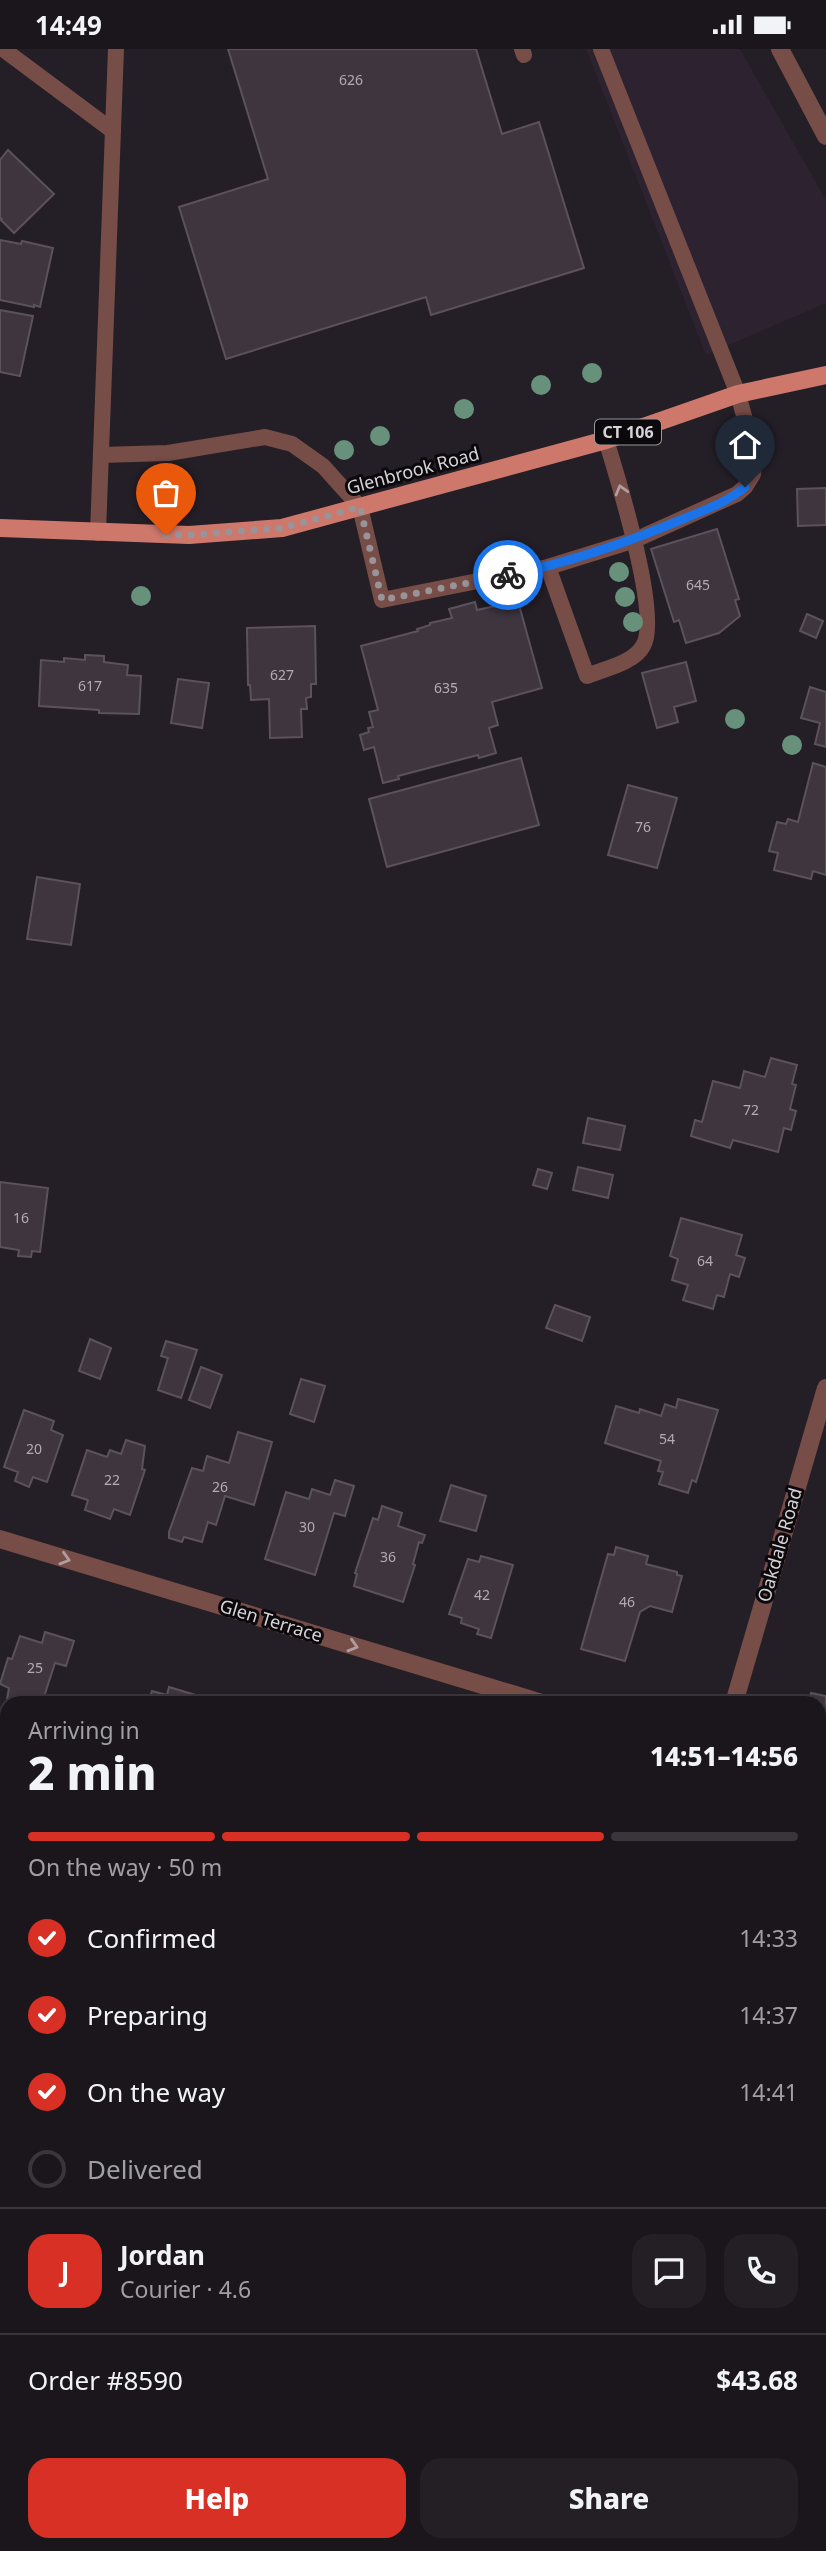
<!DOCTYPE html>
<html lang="en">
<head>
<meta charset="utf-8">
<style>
	:root { --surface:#1b161c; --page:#241f25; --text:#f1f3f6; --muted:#a09fa3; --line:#39353b; --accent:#d93025 }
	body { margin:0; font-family:"Noto Sans",sans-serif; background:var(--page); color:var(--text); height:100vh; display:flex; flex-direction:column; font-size:26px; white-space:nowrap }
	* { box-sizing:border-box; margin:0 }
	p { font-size:23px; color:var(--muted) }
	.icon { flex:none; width:38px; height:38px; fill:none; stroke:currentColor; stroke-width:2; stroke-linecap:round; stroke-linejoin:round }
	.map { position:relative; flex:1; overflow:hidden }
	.sheet { position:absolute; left:0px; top:1647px; width:826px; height:856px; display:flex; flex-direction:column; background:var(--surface); border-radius:21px 21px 0 0; box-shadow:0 4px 10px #0003,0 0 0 2px var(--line) }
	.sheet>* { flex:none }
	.pin { position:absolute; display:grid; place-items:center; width:60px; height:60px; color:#fff; margin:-72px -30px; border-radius:50% 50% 50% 0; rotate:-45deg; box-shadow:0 0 7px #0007 }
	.pin .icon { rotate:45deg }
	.courier { position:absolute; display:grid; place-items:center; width:70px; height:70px; margin:-35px; border:5px solid #1a73e8; border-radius:50%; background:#fff; color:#222; box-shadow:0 2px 9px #0007 }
	.summary em { font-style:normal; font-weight:800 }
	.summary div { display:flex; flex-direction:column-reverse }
	.summary { display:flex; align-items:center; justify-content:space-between; height:119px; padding:0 28px }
	h1 { font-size:46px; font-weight:800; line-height:52px }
	.bar { display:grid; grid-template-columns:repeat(4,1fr); gap:10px 7px; align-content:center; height:84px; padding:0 28px }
	.bar i { height:9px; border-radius:5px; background:var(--line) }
	.bar .on { background:var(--accent) }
	.bar p { grid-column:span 4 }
	.line { display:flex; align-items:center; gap:18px; padding:0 28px; border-top:2px solid var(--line) }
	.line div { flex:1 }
	.round { display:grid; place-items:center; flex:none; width:74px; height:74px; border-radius:21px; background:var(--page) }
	ol { padding:0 28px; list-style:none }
	li { display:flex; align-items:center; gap:21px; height:77px }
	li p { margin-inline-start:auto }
	li .icon { padding:7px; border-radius:50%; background:var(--accent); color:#fff; stroke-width:4 }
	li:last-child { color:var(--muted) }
	li i { width:38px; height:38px; border:4px solid var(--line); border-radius:50% }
	.action { display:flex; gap:14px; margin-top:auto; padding:14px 28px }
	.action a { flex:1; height:80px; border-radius:21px; background:var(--accent); color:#fff; font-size:28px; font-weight:800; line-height:80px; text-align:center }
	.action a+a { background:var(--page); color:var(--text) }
	.status { display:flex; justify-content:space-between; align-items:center; height:49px; padding:0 35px; background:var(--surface); direction:ltr }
	.status svg { height:19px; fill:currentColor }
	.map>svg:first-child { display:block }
	.built { fill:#2d2230 }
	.building { fill:#3e353e; stroke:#5b525b; stroke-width:2 }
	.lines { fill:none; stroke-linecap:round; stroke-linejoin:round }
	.service { stroke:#774d47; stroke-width:16 }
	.minor { stroke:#774d47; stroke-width:18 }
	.secondary { stroke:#a8655b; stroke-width:18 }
	.primary { stroke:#ce776b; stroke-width:18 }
	.tree { fill:#68917c }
	.oneway { stroke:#b19d9f }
	.done { stroke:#98949a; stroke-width:7; stroke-dasharray:0 12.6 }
	.route { stroke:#1a73e8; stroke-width:9 }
	.labels { text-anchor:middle; stroke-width:6; stroke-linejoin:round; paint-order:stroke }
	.number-label { font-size:14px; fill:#b1acb2 }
	.shield { fill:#0c090d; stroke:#9a969c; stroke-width:2 }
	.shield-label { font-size:16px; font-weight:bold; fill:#d7d3d9 }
	.street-label { font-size:18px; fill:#d7d3d9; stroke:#0c090d }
</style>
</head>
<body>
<div class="status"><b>14:49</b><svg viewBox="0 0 49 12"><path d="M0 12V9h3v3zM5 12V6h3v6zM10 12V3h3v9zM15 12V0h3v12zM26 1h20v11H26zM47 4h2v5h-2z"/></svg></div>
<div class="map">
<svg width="826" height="2502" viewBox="0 0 826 2502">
	<rect width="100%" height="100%" fill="#241e26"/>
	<polygon class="built" points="586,0 740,0 826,151 826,254 706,306"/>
	<g class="building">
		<polygon points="228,0 476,0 502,85 539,73 584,219 431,266 426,248 226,310 179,158 268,130"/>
		<polygon points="8,101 54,145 14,184 1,171 2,169 0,171 0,111"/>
		<polygon points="0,191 21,195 22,192 53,199 40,258 34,256 34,258 0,251"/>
		<polygon points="0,261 33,267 20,327 0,323"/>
		<polygon points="826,439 826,476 798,477 797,440"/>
		<polygon points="717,480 739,550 735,551 740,567 719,584 686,594 679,571 674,573 651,500"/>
		<polygon points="518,552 542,639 492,653 498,676 489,679 496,704 479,709 478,706 398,727 399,730 383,734 374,698 364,701 360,686 369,683 368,679 373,678 369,663 378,661 361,597 418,582 417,580 430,576 430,574 452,569 449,560 475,553 477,561"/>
		<polygon points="807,565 823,572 816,589 800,582"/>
		<polygon points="315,577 316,635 311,635 311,648 306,649 307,660 301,660 302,688 270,689 269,650 251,651 250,636 248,636 247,579"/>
		<polygon points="85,606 104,607 104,613 128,616 127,626 141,627 139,665 99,664 99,661 39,657 41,611 64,613 64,609 85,611"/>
		<polygon points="686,613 696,652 674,658 678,673 657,679 642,624"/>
		<polygon points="178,630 209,634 202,679 171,674"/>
		<polygon points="810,638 826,643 826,698 815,695 820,674 801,669"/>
		<polygon points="521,709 539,776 387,818 369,750"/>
		<polygon points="813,714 826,718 826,826 813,822 811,830 774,821 778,804 769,802 777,773 786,775 788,770 798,773"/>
		<polygon points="628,736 677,749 657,819 608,806"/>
		<polygon points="37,828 80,835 71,896 27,890"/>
		<polygon points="771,1009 797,1016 792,1035 796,1036 790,1060 796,1062 791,1081 784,1079 778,1103 733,1091 730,1099 691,1087 695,1071 702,1073 713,1032 740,1039 744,1022 765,1028"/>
		<polygon points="588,1069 625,1077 620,1101 583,1094"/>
		<polygon points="578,1118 613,1126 608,1149 573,1141"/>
		<polygon points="538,1120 552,1124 547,1140 533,1136"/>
		<polygon points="0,1133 48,1139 40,1203 32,1202 31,1208 18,1207 19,1201 0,1198"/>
		<polygon points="681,1169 742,1186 736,1206 745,1209 739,1228 730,1225 724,1248 717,1246 713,1260 683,1251 688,1236 672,1231 678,1210 670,1207"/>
		<polygon points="555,1256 590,1268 582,1292 546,1279"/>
		<polygon points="90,1290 111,1299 100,1330 79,1322"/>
		<polygon points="166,1292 197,1301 181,1349 158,1341 168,1309 161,1307"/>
		<polygon points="201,1318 222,1326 210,1359 189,1351"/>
		<polygon points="301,1330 325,1337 314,1373 290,1365"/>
		<polygon points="678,1350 718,1361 696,1433 692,1431 688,1444 659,1435 663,1423 658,1422 661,1412 605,1394 616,1357 639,1364 640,1360 661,1367 665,1355 676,1359"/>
		<polygon points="24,1361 54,1372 51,1381 63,1386 47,1433 33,1428 29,1438 15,1432 18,1423 4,1418"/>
		<polygon points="238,1383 272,1393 254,1456 225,1447 216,1476 208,1473 202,1493 184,1488 182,1493 169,1489 169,1483 192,1419 203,1422 207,1407 229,1414"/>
		<polygon points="126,1391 145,1397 142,1420 145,1421 130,1466 114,1460 110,1470 85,1461 88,1451 72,1446 87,1401 107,1408 110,1401 121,1405"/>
		<polygon points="335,1431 354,1437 345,1467 334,1464 315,1526 265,1510 286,1443 309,1450 312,1440 330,1446"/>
		<polygon points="451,1436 486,1447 476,1482 440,1472"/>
		<polygon points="382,1457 402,1464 398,1477 425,1486 422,1494 419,1493 413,1515 415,1516 403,1553 354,1537 357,1525 355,1524 373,1469 378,1471"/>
		<polygon points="616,1498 648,1507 646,1515 677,1523 677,1526 682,1527 672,1563 650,1557 640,1563 625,1612 581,1600 608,1505 614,1506"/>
		<polygon points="481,1507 513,1516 491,1589 477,1585 479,1580 461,1574 462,1569 449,1565 468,1510 479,1513"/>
		<polygon points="45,1583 74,1592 66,1617 55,1614 42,1654 18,1654 7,1650 9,1639 0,1635 8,1609 12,1610 20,1587 42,1594"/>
		<polygon points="169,1638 202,1648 200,1654 148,1654 152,1642 167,1646"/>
		<polygon points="811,1644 826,1647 826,1689 824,1688 826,1682 819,1680 819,1654 808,1654"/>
		<polygon points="0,1732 7,1735 7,1770 0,1768"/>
		<polygon points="819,1770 826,1772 826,1837 819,1836"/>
		<polygon points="1,1828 7,1832 7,1911 0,1906"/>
		<polygon points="819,1881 826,1882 826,1969 819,1967"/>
		<polygon points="819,2022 826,2024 826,2064 820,2062 819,2067"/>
		<polygon points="7,2377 7,2438 0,2449 0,2389"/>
		<polygon points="18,2496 84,2496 80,2502 13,2502"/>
		<polygon points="197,2496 284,2496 279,2502 206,2502"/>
		<polygon points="635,2496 694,2496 689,2502 645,2502"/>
		<polygon points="743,2496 803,2496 813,2502 738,2502"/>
	</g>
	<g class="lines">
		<g class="service">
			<polyline points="3,0 113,82"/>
			<polyline points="522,0 524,6"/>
			<polyline points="101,406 168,404 265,388 292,395 323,417 360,458 382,551 548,518 635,491 737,445 745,438 753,425 755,407 738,345 601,0"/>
			<polyline points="98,484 116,0"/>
			<path d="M 548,518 L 587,627 C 604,620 634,614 643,597 C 661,568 617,427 606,391"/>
			<polyline points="0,2174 7,2164"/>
			<polyline points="0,2454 7,2444"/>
		</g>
		<g class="minor">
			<polyline points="780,0 826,87"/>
			<polyline points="0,1490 542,1654"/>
			<polyline points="734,1654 826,1339"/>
		</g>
		<g class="secondary">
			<polyline points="0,2203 7,2207"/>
			<polyline points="438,2496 448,2502"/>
		</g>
		<polyline class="primary" points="0,479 189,486 282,479 606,391 738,345 826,326"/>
	</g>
	<g class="tree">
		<circle cx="592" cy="324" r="10"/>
		<circle cx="541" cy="336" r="10"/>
		<circle cx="464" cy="360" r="10"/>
		<circle cx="380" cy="387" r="10"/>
		<circle cx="344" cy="401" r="10"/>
		<circle cx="619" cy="523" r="10"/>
		<circle cx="141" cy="547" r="10"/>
		<circle cx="625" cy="548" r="10"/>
		<circle cx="633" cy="573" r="10"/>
		<circle cx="735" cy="670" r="10"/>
		<circle cx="792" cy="696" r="10"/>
	</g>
	<defs><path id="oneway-chevron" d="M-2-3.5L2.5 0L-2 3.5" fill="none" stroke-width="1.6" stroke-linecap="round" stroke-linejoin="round" transform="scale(1.75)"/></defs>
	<g class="oneway">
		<use href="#oneway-chevron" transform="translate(621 441) rotate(-106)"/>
		<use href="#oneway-chevron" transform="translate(65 1510) rotate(17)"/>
		<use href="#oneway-chevron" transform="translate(353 1597) rotate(17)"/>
	</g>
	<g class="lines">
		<polyline class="done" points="166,486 189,486 282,479 360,458 382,551 508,526"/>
		<path class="route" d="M 508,526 C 568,514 626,494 683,470 C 704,461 728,453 745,438"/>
	</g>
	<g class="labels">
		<g class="number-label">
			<text x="351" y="36">626</text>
			<text x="698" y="541">645</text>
			<text x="282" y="631">627</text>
			<text x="90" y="642">617</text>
			<text x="446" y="644">635</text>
			<text x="643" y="783">76</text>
			<text x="751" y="1066">72</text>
			<text x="21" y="1174">16</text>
			<text x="705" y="1217">64</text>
			<text x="667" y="1395">54</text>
			<text x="34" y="1405">20</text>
			<text x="112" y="1436">22</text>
			<text x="220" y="1443">26</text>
			<text x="307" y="1483">30</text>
			<text x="388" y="1513">36</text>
			<text x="482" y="1551">42</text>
			<text x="627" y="1558">46</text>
			<text x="35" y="1624">25</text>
		</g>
		<rect class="shield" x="595" y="370.5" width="66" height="25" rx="5"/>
		<g class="shield-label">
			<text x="628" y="389">CT 106</text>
		</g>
		<g class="street-label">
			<text transform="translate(413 422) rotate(-15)" y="6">Glenbrook Road</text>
			<text transform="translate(780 1496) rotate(-74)" y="6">Oakdale Road</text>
			<text transform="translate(271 1572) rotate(17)" y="6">Glen Terrace</text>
		</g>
	</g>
</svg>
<div class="pin" style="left:166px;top:486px;background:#ea580c"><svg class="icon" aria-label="bag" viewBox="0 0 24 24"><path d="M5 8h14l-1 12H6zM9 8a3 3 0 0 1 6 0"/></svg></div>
<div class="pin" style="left:745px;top:438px;background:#1f2937"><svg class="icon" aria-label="home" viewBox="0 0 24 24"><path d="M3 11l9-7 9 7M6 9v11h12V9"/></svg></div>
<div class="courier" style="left:508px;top:526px"><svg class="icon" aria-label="bike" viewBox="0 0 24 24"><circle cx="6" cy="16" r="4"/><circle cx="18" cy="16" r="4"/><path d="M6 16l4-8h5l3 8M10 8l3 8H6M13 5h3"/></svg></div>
<section class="sheet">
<div class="summary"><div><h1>2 min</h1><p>Arriving in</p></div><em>14:51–14:56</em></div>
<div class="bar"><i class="on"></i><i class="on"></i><i class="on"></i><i></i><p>On the way · 50 m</p></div>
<ol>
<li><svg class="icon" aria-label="check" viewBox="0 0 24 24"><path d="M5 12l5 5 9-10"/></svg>Confirmed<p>14:33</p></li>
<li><svg class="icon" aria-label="check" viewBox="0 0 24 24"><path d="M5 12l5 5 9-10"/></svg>Preparing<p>14:37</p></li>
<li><svg class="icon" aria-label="check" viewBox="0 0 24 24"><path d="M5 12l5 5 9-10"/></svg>On the way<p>14:41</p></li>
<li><i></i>Delivered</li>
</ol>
<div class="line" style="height:126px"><b class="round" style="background:var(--accent);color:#fff">J</b><div><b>Jordan</b><p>Courier · 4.6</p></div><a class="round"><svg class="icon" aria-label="chat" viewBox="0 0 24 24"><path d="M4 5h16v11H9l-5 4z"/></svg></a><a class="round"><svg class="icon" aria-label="phone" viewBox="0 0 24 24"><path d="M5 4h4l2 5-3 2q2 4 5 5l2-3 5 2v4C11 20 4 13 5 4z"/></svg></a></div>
<div class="line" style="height:91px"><div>Order #8590</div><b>$43.68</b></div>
<div class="action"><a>Help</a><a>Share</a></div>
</section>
</div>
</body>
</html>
